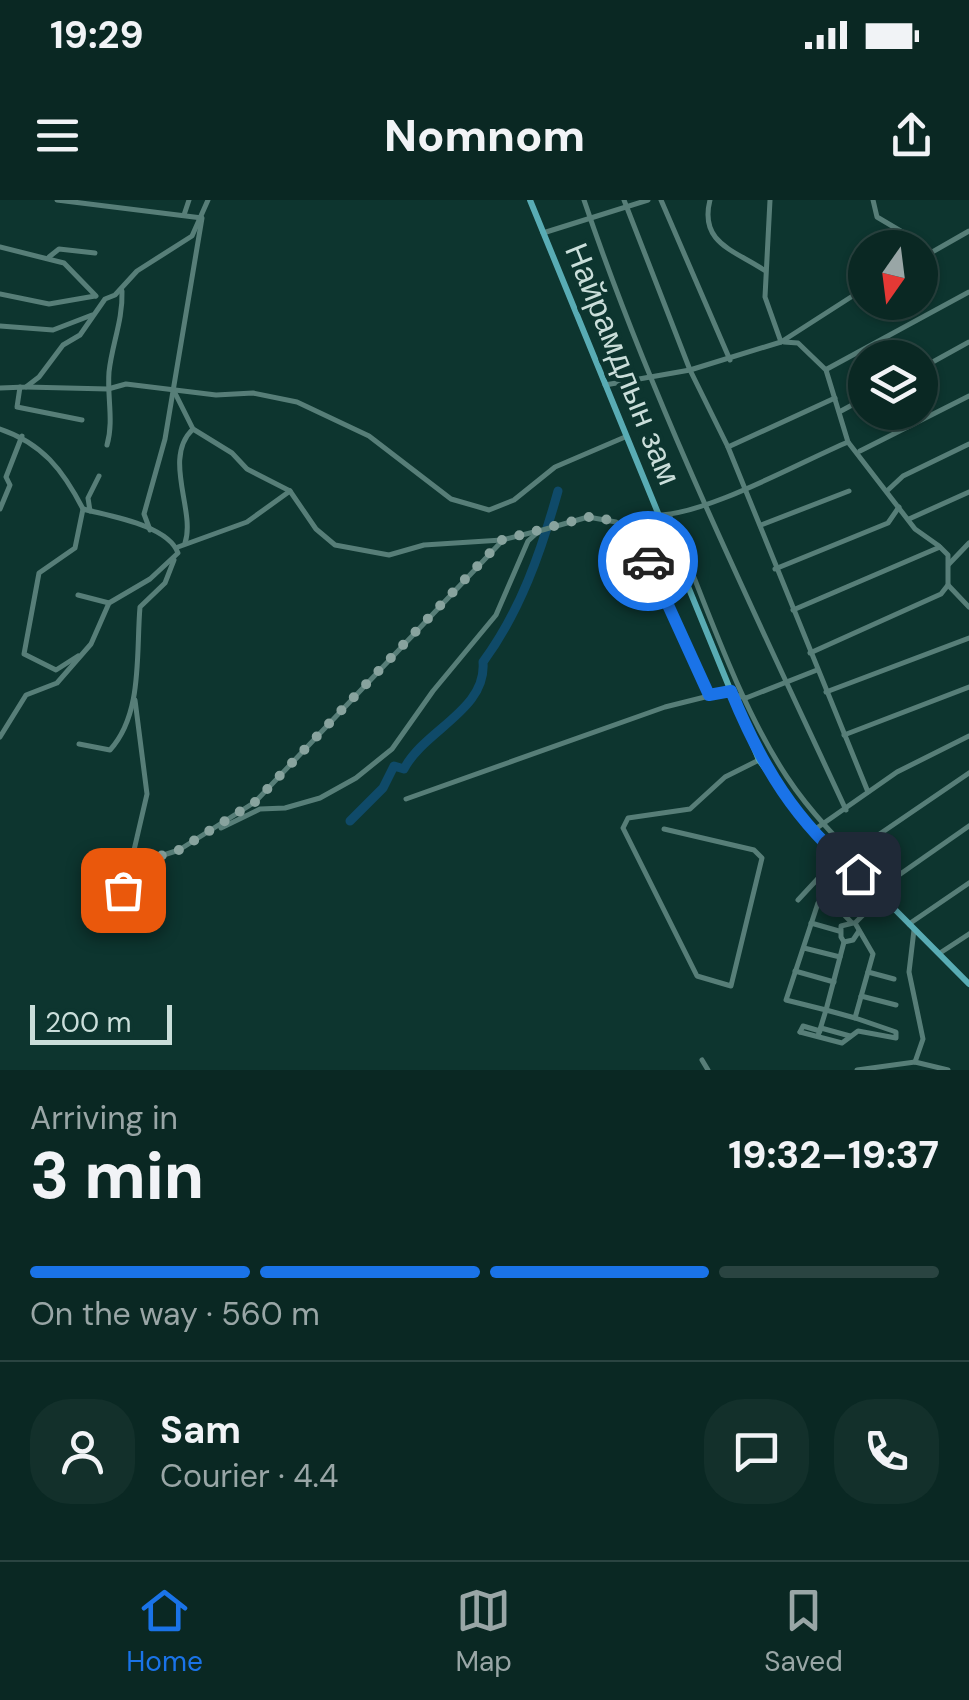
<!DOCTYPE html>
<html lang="en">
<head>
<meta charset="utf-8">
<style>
	:root { --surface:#0a2823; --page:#13302b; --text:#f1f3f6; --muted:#99a6a6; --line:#2a4441; --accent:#1a73e8 }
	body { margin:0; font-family:"DM Sans",sans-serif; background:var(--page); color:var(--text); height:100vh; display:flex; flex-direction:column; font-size:38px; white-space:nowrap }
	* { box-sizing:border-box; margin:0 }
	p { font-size:32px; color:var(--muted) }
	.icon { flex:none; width:55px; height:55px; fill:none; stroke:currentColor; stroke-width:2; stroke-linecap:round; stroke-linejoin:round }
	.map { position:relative; height:870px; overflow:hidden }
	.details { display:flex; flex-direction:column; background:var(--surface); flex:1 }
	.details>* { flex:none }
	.needle { width:65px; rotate:194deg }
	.controls { position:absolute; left:848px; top:30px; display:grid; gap:20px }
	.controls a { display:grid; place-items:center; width:90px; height:90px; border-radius:50%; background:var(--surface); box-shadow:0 2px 8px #0004,0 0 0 2px var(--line); font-size:50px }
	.scale { position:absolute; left:30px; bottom:25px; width:142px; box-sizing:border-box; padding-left:10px; border:5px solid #cadeda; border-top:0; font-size:28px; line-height:35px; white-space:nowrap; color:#cadeda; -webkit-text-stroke:8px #0d352f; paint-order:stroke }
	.pin { position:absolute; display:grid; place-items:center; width:85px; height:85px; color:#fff; margin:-42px; border-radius:20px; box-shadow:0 5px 15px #0006 }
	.courier { position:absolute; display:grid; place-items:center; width:100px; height:100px; margin:-50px; border:8px solid #1a73e8; border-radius:50%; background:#fff; color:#222; box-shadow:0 2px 12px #0007 }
	.headline em { font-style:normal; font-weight:800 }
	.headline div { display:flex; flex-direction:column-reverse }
	.headline { display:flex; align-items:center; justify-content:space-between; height:170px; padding:0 30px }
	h1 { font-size:65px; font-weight:800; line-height:75px }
	.bar { display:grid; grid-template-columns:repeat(4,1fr); gap:15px 10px; align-content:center; height:120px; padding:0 30px }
	.bar i { height:12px; border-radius:8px; background:var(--line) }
	.bar .current { background:var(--accent) }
	.bar p { grid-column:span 4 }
	.line { display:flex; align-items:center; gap:25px; padding:0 30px; border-top:2px solid var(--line) }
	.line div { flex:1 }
	.round { display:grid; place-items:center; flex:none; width:105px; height:105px; border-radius:40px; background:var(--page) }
	.status { display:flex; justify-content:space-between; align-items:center; height:70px; padding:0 50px; background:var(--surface); direction:ltr }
	.status svg { height:28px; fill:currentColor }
	header { display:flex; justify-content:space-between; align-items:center; height:130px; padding:0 30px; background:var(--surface); font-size:45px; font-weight:800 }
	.menu { display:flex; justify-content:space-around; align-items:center; height:140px; border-top:2px solid var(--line); background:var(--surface); font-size:28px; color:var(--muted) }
	.menu a { display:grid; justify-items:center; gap:5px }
	.menu .current { color:var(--accent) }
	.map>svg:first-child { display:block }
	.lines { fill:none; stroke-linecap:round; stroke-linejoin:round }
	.river { stroke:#0f4a69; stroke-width:9 }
	.minor { stroke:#577e78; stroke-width:5 }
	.major { stroke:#59acb4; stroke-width:6 }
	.done { stroke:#88a39e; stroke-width:10; stroke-dasharray:0 18 }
	.route { stroke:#1a73e8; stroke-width:12 }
	.labels { text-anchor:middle; stroke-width:8; stroke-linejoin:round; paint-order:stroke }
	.street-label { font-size:32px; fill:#cadeda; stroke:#0d352f }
</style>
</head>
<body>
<div class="status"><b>19:29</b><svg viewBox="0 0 49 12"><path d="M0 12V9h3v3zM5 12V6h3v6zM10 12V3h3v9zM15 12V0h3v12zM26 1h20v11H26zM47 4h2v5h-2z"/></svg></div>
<header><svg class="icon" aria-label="menu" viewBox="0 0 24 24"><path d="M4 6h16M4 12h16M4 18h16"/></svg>Nomnom<svg class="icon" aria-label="share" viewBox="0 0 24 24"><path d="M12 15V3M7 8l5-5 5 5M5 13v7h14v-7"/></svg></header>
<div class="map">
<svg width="969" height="870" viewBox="0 0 969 870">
	<rect width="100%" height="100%" fill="#0d352f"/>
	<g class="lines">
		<path class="river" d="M 350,621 L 383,588 L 394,566 L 404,569 C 424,530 487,510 483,462 C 520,412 541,352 558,291"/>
		<g class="minor">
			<polyline points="57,0 202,18 165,239 144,314 150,330"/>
			<path d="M 584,0 C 654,207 754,412 846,610"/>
			<polyline points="624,0 690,170 728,247 868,592"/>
			<polyline points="661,0 730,160"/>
			<path d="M 710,0 C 699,43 734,50 764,70"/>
			<polyline points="770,0 765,97 781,142"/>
			<polyline points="873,0 877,17 904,33 914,48"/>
			<polyline points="184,15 189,0"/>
			<polyline points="543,33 648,0"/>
			<polyline points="0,47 64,63 96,96"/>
			<polyline points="49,57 59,49 95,53"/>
			<polyline points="920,59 969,31"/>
			<polyline points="0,94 49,104 95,96"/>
			<polyline points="0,126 53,130 92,115"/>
			<polyline points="784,142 798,143 826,170 848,242 915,329 939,346"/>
			<polyline points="827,169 969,92"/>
			<polyline points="920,169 969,142"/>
			<polyline points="605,185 690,170 781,142 865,88"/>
			<polyline points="20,187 17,207 82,220"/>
			<polyline points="26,187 108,189 126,184 216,195 253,193 297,202 369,236 451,299 489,310 514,300 555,267 625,237"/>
			<polyline points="0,188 26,187 39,177 63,145 80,135 105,99 115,95 137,71 192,36 208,0"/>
			<polyline points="174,191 193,229 232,253 247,269 290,291 316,329 335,345 389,355 424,345 502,340 534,332"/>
			<polyline points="841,211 865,198"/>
			<path d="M 0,229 C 42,243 63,270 83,309 L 75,348 L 39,373 L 24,454 L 56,470 L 78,456"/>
			<path d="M 107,245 C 114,221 107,197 109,172 C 112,144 123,120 122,91"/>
			<polyline points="728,247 835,198"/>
			<polyline points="860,251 969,196"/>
			<polyline points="888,290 903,276 969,244"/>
			<polyline points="0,309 10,285 6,277 22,236"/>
			<polyline points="90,311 88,298 99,276"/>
			<path d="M 657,315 C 706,315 798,263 848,242"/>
			<path d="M 670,317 C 704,399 738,503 787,577 C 814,618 849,651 884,686"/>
			<polyline points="909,319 969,292"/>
			<polyline points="761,325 849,291"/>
			<path d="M 185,343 C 196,311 162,258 193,229"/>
			<polyline points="178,347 247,322 290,291"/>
			<polyline points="949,364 969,343"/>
			<polyline points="775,369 888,323 899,307"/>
			<polyline points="948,385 969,407"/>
			<polyline points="78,395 109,403"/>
			<polyline points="793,410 940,347 948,355 948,385 941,394 810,453"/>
			<polyline points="826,492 969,438"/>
			<polyline points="844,535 969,487"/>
			<path d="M 0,537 L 26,495 L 57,483 L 91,444 L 109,403 L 150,379 L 178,353 C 168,325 109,316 83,309"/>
			<path d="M 79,544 L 110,550 C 143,514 136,453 140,407 L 165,383 L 174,360"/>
			<polyline points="406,599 665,507 725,492 746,498 817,470"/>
			<polyline points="221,628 260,609 285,608 320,598 356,578 392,549 433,491 496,415 528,341 539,331 588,317 616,322 632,335 653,371 709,495"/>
			<polyline points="664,629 754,650 762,658 731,786 697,776 623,628 628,618 690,609 725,577 759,560"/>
			<polyline points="814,630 897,572 969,536"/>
			<polyline points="128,676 147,594 135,500"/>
			<polyline points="125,685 145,661 179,650 255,602 503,340"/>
			<polyline points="876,691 969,626"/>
			<polyline points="798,700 824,672 969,573"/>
			<polyline points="116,701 124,686"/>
			<polyline points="811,723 839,731"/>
			<polyline points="853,723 841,726 841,737 844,742 853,740 859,731"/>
			<polyline points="909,724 969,683"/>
			<polyline points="914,730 909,772 923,839 915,862"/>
			<polyline points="844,742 826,810 855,818 873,754 855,723 881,697"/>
			<polyline points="804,748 840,757"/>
			<polyline points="940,753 969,734"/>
			<polyline points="795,771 834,782"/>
			<polyline points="868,772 894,779"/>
			<polyline points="861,796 896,805"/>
			<polyline points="821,828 850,836"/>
			<polyline points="800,832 842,843 858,831 896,838 896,832 855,818"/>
			<polyline points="800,832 803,826 820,831"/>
			<polyline points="818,836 826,810 786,800 818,703 831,701 851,722"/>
			<polyline points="702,860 708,870"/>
			<polyline points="857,870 915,862 948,870"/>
		</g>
		<polyline class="major" points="530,0 759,560 797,611 969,784"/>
	</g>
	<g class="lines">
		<polyline class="done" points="123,690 145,661 179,650 255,602 502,340 588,317 604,318 632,336 648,361"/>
		<path class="route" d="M 648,361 L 709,495 L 731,491 C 762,567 795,621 858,674"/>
	</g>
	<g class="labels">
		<g class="street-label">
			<text transform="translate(623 164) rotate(68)" y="11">Найрамдлын зам</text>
		</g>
	</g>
</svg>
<div class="controls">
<a><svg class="needle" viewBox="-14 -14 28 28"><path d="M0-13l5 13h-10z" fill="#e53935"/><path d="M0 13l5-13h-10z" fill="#99a6a6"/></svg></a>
<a><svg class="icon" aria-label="layers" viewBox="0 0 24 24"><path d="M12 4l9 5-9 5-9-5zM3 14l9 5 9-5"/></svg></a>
</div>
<div class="scale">200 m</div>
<div class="pin" style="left:123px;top:690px;background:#ea580c"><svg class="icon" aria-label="bag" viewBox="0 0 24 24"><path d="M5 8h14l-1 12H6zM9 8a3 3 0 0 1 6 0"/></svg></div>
<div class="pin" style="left:858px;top:674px;background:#1f2937"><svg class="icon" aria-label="home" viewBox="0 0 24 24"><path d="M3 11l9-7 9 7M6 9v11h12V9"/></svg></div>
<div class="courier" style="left:648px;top:361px"><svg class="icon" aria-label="car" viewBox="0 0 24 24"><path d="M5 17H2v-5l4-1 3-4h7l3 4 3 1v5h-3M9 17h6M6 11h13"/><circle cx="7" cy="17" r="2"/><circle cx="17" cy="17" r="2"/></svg></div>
</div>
<section class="details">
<div class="headline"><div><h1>3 min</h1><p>Arriving in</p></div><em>19:32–19:37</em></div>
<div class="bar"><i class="current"></i><i class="current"></i><i class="current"></i><i></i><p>On the way · 560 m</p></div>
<div class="line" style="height:180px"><a class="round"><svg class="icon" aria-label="person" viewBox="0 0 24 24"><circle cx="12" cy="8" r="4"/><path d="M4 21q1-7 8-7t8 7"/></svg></a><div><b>Sam</b><p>Courier · 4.4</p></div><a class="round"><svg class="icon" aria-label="chat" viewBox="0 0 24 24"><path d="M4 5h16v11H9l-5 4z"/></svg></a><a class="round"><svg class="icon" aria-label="phone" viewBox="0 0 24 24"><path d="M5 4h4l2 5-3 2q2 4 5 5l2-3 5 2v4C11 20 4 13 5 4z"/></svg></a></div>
</section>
<nav class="menu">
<a class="current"><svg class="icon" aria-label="home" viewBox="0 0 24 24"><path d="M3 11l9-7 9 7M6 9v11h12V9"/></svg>Home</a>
<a><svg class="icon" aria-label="map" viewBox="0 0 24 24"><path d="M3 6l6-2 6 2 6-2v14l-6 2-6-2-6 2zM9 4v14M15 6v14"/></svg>Map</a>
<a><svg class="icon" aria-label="saved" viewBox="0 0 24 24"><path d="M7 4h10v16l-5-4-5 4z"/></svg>Saved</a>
</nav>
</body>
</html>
